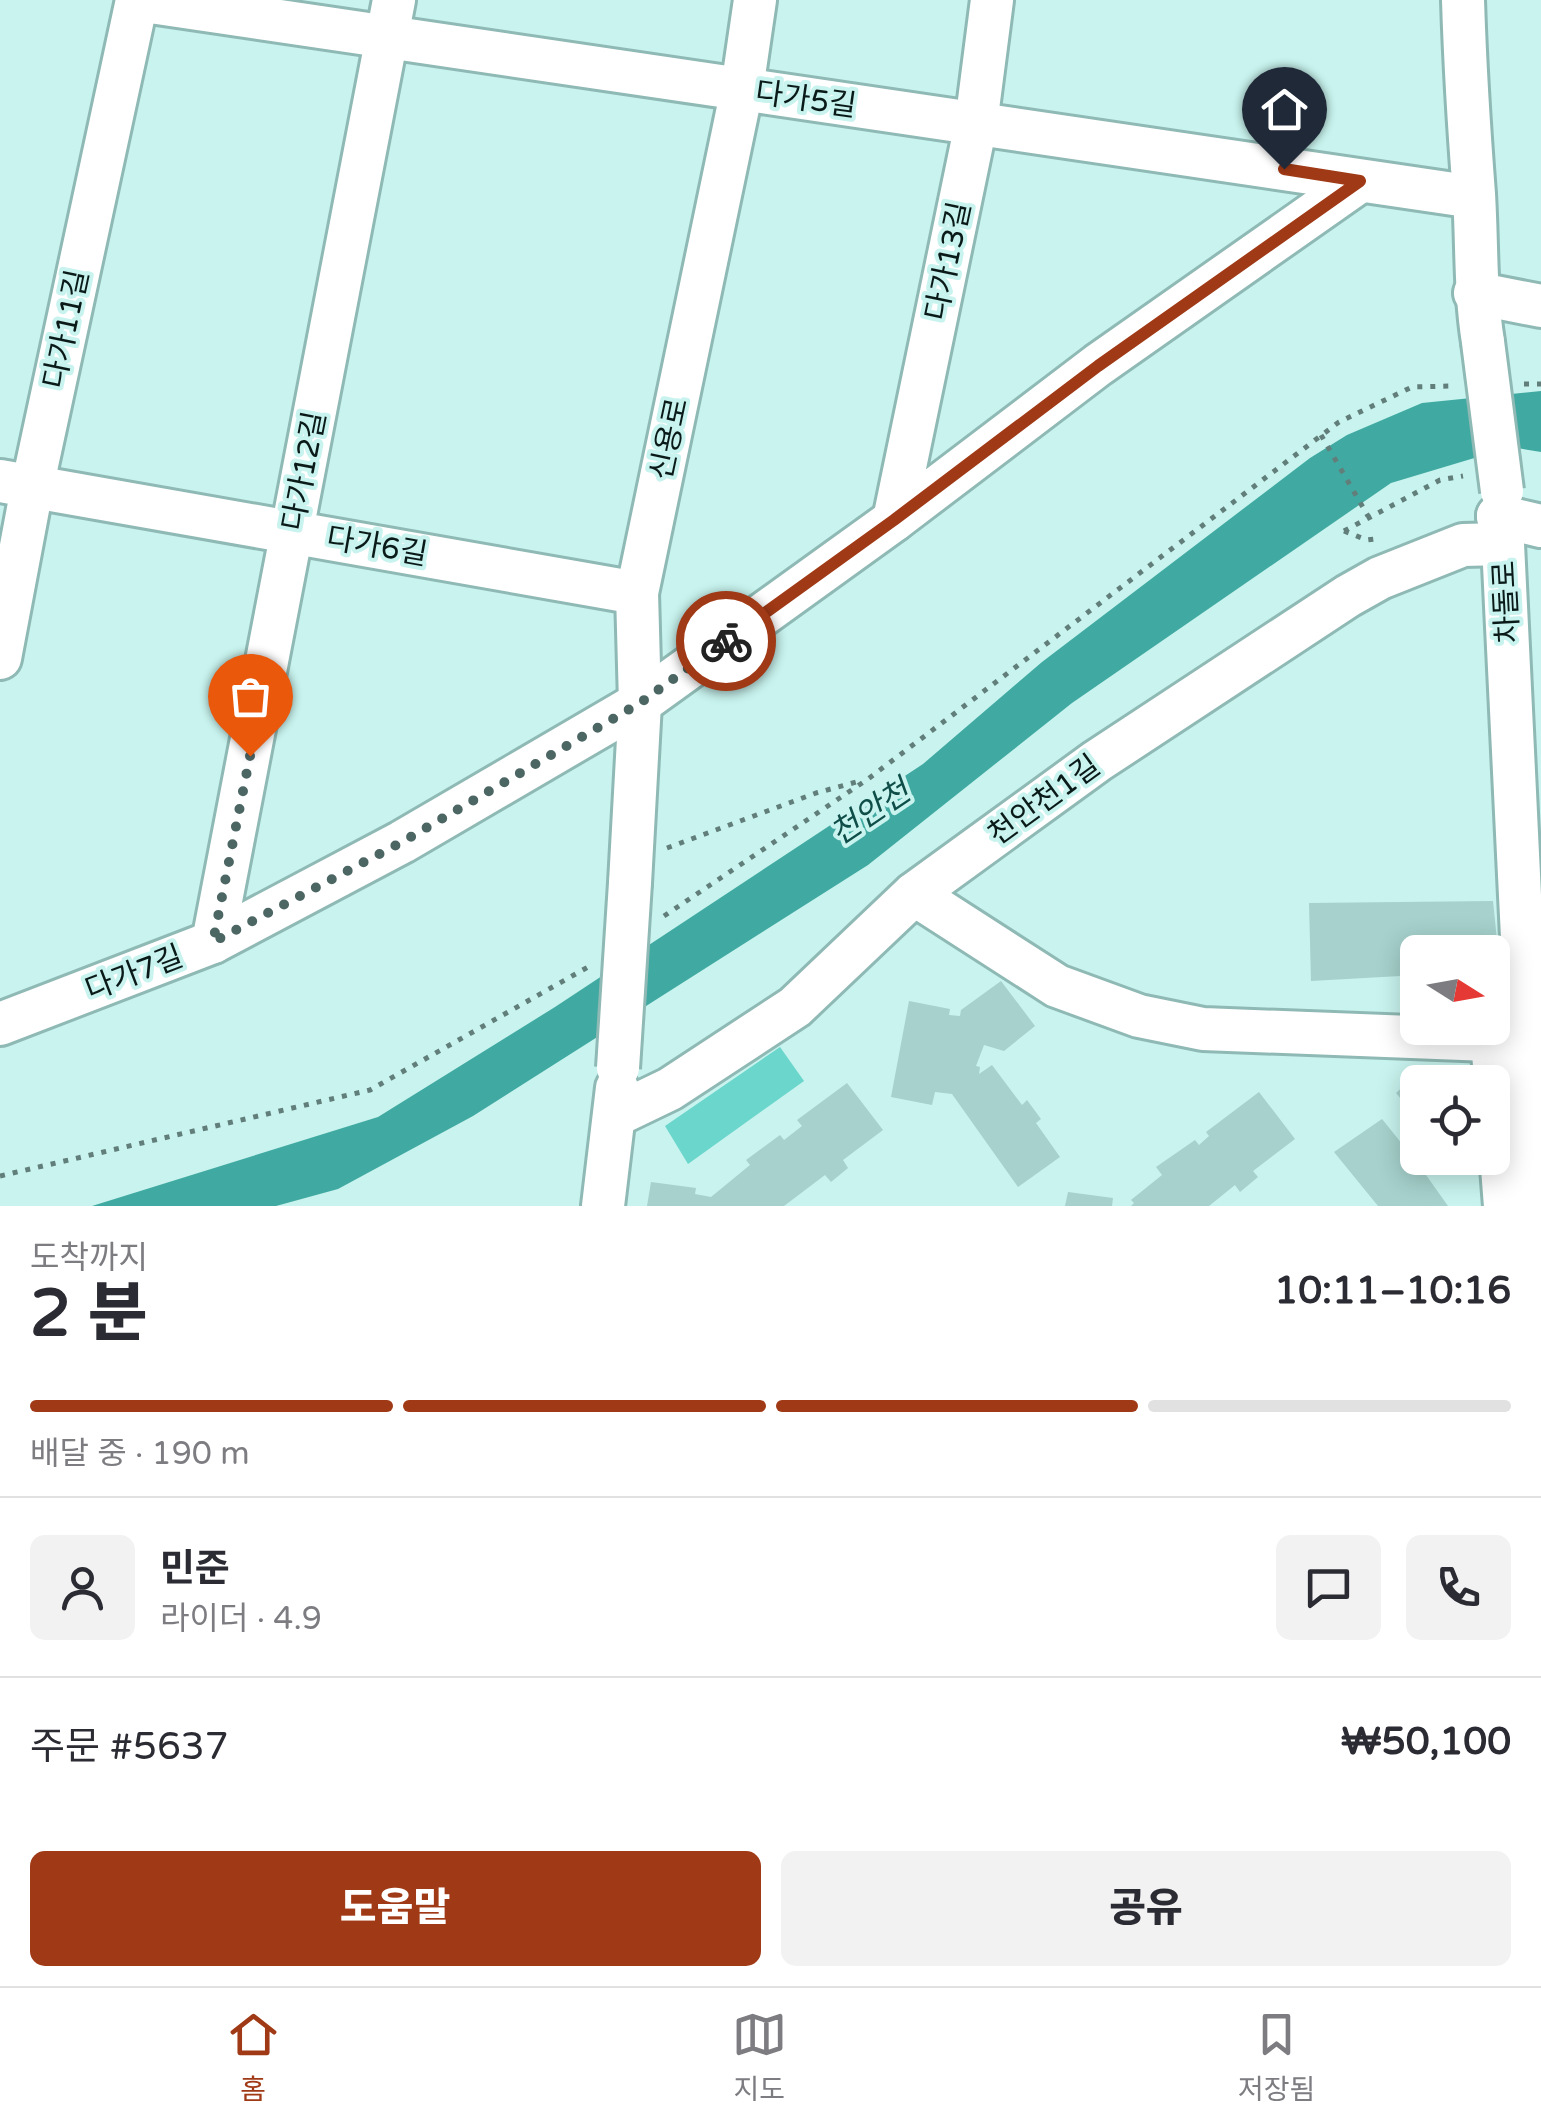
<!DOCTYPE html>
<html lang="ko">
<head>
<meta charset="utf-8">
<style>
	:root { --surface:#fff; --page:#f2f2f3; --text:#2b2b33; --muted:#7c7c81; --line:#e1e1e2; --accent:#a03915 }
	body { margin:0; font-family:"Varela Round","Noto Sans KR",sans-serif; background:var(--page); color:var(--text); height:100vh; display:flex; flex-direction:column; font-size:38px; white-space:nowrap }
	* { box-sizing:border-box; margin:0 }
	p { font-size:32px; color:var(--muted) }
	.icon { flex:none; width:55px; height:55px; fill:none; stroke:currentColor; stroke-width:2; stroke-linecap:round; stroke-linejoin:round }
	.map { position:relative; height:1206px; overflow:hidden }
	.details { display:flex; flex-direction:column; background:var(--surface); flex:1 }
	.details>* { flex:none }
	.needle { width:65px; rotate:101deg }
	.tools { position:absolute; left:1400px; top:935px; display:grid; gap:20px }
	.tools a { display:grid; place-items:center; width:110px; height:110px; border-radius:15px; background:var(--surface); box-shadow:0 5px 25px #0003; font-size:50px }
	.pin { position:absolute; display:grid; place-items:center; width:85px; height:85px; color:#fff; margin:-102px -42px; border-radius:50% 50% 50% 0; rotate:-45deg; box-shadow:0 0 10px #0007 }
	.pin .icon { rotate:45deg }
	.courier { position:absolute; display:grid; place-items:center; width:100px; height:100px; margin:-50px; border:8px solid #a03915; border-radius:50%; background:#fff; color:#222; box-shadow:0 2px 12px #0007 }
	.summary em { font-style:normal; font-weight:800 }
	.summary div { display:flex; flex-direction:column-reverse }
	.summary { display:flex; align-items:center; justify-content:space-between; height:170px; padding:0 30px }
	h1 { font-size:65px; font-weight:800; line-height:75px }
	.bar { display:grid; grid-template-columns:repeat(4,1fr); gap:15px 10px; align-content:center; height:120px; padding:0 30px }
	.bar i { height:12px; border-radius:8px; background:var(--line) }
	.bar .selected { background:var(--accent) }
	.bar p { grid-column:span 4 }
	.line { display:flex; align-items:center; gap:25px; padding:0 30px; border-top:2px solid var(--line) }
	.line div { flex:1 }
	.round { display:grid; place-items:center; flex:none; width:105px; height:105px; border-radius:15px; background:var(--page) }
	.button { display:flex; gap:20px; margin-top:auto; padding:20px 30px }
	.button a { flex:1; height:115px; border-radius:15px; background:var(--accent); color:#fff; font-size:40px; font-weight:800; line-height:115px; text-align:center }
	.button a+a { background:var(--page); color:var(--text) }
	.menu { display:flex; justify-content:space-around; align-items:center; height:140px; border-top:2px solid var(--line); background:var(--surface); font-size:28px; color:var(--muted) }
	.menu a { display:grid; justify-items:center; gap:5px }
	.menu .selected { color:var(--accent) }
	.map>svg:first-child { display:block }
	.green { fill:#6ad6cc }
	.water { fill:#40aaa2 }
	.building { fill:#a6d1cc }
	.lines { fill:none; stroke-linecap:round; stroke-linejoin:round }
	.minor-casing { stroke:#8fb9b4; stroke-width:48 }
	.path { stroke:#627e7b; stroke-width:5; stroke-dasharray:5 8; stroke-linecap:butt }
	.minor { stroke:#fff; stroke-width:42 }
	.minor-bridge-casing { stroke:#8fb9b4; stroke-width:48; stroke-linecap:butt }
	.minor-bridge { stroke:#fff; stroke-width:42 }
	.done { stroke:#4c6664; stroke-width:10; stroke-dasharray:0 18 }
	.route { stroke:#a03915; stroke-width:12 }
	.labels { text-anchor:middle; stroke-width:8; stroke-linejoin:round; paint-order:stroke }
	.street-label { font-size:30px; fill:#0a1a19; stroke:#c8f3ee }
	.water-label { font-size:32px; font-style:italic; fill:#0e4d48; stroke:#c8f3ee }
</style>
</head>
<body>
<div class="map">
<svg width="1541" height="1206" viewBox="0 0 1541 1206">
	<rect width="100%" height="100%" fill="#c8f3ee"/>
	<polygon class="green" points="780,1047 804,1081 688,1164 665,1126"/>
	<polygon class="water" points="1541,391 1541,452 1511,447 1391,483 1072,703 868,865 473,1116 338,1189 276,1206 92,1206 378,1117 555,1007 923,764 1042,662 1310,458 1347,435 1422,403"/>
	<g class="building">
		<polygon points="1493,901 1500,970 1492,970 1492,952 1418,952 1418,975 1311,981 1309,903"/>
		<polygon points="1001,981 1035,1026 1004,1051 984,1045 976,1066 980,1067 979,1074 992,1065 1022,1105 1027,1100 1041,1119 1036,1123 1060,1157 1018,1187 952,1094 935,1092 932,1105 891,1097 909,1001 950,1009 949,1015 960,1016 961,1010"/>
		<polygon points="1410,1080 1418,1082 1418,1119 1396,1093"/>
		<polygon points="847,1083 883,1130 843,1160 848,1168 831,1182 825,1175 784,1206 647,1206 651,1182 696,1188 695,1194 711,1197 750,1165 746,1160 780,1135 784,1140 802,1126 797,1120"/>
		<polygon points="1259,1092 1295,1139 1253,1171 1258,1177 1240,1192 1235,1185 1209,1206 1131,1206 1134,1203 1131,1200 1162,1175 1156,1167 1195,1140 1199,1145 1209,1136 1206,1132"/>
		<polygon points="1382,1119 1411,1155 1418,1151 1418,1158 1423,1158 1433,1169 1426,1175 1448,1206 1378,1206 1334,1152"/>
		<polygon points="1068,1192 1113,1198 1112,1206 1065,1206"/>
	</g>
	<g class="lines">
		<defs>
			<g id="minor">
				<polyline points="137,0 1474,197"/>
				<path d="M 1463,0 C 1465,65 1469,129 1474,194 C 1477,244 1475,292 1483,342"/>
				<polyline points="1475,293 1541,306"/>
				<polyline points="0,481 637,593"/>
				<polyline points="1498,516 1503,544 1535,1206"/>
				<polyline points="1498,516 1541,526"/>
				<polyline points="894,520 976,124 992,0"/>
				<polyline points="0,658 32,488 137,0"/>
				<polyline points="630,883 640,703 637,593 742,89 755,0"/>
				<polyline points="914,894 1057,986 1139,1016 1203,1029 1541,1042"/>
				<polyline points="213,942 394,0"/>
				<polyline points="0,1024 213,942 402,842 640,703 894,520 1098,365 1360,181"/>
				<polyline points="1492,1039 1505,1206"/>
				<polyline points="616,1115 670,1089 795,1007 914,894 1097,761 1348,596 1380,578 1463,545 1503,544"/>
				<polyline points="603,1206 617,1088"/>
			</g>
		</defs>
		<use href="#minor" class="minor-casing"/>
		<g class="path">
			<polyline points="1524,384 1541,384"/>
			<polyline points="1321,435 1368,516"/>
			<polyline points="1344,531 1440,480 1463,476"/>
			<polyline points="1344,531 1367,540 1375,539"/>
			<polyline points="667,848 816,793 860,781"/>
			<polyline points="664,916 868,779 1339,422 1412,387 1453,386"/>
			<polyline points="0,1176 370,1090 588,967"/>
		</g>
		<use href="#minor" class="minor"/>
		<defs>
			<g id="minor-bridge">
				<polyline points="1483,342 1502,491"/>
				<polyline points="618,1068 630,883"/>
			</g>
		</defs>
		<use href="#minor-bridge" class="minor-bridge-casing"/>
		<use href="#minor-bridge" class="minor-bridge"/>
	</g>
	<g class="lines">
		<polyline class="done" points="250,756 213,942 402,842 640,703 726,641"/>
		<polyline class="route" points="726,641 894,520 1098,366 1360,181 1284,169"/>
	</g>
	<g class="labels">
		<g class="street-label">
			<text transform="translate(806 99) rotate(8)" y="10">다가5길</text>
			<text transform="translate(948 261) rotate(-78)" y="10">다가13길</text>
			<text transform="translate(66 329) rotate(-78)" y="10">다가11길</text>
			<text transform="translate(669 439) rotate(-78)" y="10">신용로</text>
			<text transform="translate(304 471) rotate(-79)" y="10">다가12길</text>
			<text transform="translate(377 546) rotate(10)" y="10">다가6길</text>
			<text transform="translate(1506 602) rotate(-93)" y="10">차돌로</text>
			<text transform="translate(1044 800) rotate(-36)" y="10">천안천1길</text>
			<text transform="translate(134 973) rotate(-21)" y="10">다가7길</text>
		</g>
		<g class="water-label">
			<text transform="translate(870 812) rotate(-34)" y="11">천안천</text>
		</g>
	</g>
</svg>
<div class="tools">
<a><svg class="needle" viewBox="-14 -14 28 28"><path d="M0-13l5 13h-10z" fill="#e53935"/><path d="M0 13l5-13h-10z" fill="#7c7c81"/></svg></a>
<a><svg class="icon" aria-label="locate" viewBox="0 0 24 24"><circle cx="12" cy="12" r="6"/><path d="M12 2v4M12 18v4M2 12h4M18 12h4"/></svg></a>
</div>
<div class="pin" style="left:250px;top:756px;background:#ea580c"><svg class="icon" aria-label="bag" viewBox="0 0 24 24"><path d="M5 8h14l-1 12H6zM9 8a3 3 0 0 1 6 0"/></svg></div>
<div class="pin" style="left:1284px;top:169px;background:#1f2937"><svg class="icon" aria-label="home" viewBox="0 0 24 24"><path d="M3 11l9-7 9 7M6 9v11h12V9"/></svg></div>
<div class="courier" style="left:726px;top:641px"><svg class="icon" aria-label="bike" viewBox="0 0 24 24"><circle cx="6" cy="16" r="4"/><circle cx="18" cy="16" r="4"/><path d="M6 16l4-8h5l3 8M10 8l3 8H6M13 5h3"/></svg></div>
</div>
<section class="details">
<div class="summary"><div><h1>2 분</h1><p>도착까지</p></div><em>10:11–10:16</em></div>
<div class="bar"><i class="selected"></i><i class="selected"></i><i class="selected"></i><i></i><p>배달 중 · 190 m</p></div>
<div class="line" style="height:180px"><a class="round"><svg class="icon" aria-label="person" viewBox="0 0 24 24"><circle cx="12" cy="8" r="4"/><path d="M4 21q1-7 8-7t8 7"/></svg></a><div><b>민준</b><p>라이더 · 4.9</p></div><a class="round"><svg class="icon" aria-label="chat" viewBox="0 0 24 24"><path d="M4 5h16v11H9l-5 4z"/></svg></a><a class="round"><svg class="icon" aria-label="phone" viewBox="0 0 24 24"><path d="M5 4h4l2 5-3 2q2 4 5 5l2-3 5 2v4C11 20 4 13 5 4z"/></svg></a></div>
<div class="line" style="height:130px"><div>주문 #5637</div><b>₩50,100</b></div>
<div class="button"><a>도움말</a><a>공유</a></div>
</section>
<nav class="menu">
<a class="selected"><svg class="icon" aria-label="home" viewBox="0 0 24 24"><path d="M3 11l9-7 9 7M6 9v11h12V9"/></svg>홈</a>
<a><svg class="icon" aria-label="map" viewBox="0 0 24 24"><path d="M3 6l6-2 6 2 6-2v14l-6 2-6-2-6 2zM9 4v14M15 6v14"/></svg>지도</a>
<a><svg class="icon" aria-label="saved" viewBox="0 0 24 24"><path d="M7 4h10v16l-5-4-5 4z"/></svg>저장됨</a>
</nav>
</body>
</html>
